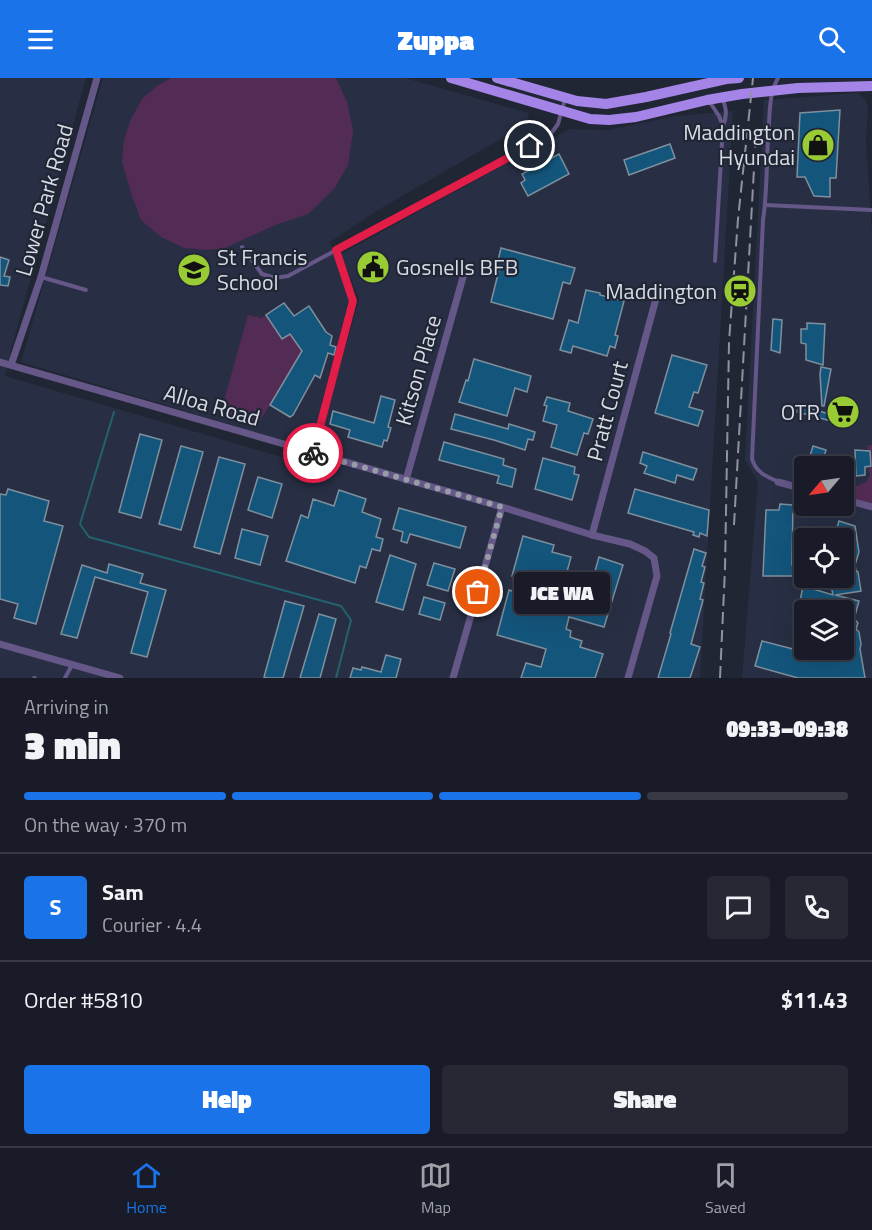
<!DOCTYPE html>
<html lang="en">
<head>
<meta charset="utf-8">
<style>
	:root { --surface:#191c28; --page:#262934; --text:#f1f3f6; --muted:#9fa1a8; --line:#373a45; --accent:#1a73e8 }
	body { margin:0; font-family:"Titillium Web",sans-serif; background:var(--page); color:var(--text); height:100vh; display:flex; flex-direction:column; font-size:22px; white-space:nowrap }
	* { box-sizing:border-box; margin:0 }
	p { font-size:20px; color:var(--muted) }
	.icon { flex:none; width:33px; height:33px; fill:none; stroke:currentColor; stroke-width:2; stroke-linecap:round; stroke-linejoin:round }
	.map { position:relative; height:600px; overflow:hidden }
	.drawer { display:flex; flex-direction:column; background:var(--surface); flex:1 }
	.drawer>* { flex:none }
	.needle { width:39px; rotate:241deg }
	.controls { position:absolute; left:794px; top:378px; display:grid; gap:12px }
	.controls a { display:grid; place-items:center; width:60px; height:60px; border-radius:6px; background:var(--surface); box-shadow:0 6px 24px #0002,0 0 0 2px var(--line); font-size:30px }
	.pin { position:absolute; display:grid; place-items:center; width:51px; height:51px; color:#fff; margin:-26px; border:3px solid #fff; border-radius:50%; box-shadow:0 2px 6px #0007 }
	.courier { position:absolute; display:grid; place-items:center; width:60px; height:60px; margin:-30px; border:4px solid #e11d48; border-radius:50%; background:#fff; color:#222; box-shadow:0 2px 8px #0007 }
	.bubble { position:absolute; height:42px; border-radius:6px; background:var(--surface); box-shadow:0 6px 24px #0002,0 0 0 2px var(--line); font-size:20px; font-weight:800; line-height:42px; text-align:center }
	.overview em { font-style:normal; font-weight:800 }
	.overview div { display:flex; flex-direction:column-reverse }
	.overview { display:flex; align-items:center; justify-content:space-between; height:102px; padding:0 24px }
	h1 { font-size:39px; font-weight:800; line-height:45px }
	.bar { display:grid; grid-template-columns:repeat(4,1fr); gap:9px 6px; align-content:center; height:72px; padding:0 24px }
	.bar i { height:8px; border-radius:4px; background:var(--line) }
	.bar .current { background:var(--accent) }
	.bar p { grid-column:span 4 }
	.line { display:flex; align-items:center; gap:15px; padding:0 24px; border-top:2px solid var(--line) }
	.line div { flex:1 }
	.round { display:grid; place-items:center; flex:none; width:63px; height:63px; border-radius:6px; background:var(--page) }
	.action { display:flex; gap:12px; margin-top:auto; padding:12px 24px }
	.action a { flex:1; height:69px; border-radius:6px; background:var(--accent); color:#fff; font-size:24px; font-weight:800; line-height:69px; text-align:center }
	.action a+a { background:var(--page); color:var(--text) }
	header { display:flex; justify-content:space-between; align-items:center; height:78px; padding:0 24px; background:var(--accent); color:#fff; font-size:27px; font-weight:800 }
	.tab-bar { display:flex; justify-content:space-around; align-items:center; height:84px; border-top:2px solid var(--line); background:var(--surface); font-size:16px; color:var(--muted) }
	.tab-bar a { display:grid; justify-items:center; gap:3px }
	.tab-bar .current { color:var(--accent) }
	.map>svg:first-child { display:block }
	.built { fill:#282f44; fill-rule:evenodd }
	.green { fill:#532c55 }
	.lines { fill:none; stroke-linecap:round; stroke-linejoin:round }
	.stream { stroke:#22636f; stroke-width:2 }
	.building { fill:#14557c; stroke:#7e909d; stroke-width:1.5 }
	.lane { stroke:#655787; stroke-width:4 }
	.street { stroke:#655787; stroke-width:7 }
	.primary { stroke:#a584e8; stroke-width:10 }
	.rail { stroke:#8e939f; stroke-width:2; stroke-dasharray:12 6; stroke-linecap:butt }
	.done { stroke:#979ca7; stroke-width:6; stroke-dasharray:0 10.8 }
	.route { stroke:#e11d48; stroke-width:8 }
	.labels { text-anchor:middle; stroke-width:4.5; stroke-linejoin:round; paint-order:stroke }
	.poi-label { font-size:22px; fill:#d7dbe5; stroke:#212635; text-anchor:end }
	.street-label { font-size:22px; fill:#d7dbe5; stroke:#212635 }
</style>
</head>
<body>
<header><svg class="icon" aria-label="menu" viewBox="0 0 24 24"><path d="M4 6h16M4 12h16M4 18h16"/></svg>Zuppa<svg class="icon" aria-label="search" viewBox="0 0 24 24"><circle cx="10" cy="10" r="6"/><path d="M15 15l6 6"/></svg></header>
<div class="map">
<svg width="872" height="600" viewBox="0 0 872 600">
	<rect width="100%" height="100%" fill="#212635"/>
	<g class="built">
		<polygon points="0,0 86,0 11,272 5,298 312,388 359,221 341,176 570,51 608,52 676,38 733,33 700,600 0,600"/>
		<polygon points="103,0 405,0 529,35 527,46 383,129 330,164 349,221 310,370 21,284"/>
		<path d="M 858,15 L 866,22 L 868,30 L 866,65 L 872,154 L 872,600 L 742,600 L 758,404 L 745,382 L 764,22 ZM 804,388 L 843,388 L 843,428 L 804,428 ZM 804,460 L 843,460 L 843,500 L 804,500 ZM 804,532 L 843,532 L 843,572 L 804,572 Z"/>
	</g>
	<g class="green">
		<polygon points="171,0 336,0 347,24 353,53 348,87 334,111 308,136 273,148 225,170 207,172 184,170 161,159 141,142 131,115 122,84 124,62 131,41 142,21 157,8"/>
		<polygon points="248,237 256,239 258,238 260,241 266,237 290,256 302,273 270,327 257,347 220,337"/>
		<polygon points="868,367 872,367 872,426 843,417 843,402 858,408 867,403 870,397 868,390 872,389 870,372 867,371"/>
	</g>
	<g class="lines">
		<polyline class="stream" points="114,334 80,446 89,459 341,528 351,542 336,600"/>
	</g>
	<g class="building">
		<polygon points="840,32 836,100 830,100 830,119 814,118 805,99 797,99 800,35"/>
		<polygon points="670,66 675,80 629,97 624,82"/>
		<polygon points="559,76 569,96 528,118 521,105 525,102 522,96"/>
		<polygon points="501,170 575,190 570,206 563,204 553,241 491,224 500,188 497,187"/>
		<polygon points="0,179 9,182 4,198 10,199 8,208 0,207"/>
		<polygon points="586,212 600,215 600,217 624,223 615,257 618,258 615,270 610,268 607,278 573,268 571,275 560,272 569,242 578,245"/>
		<polygon points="284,225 294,238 309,228 326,254 332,258 330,267 336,269 334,277 328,275 320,300 315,297 293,337 290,339 270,327 302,273 290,256 282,261 266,237"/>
		<polygon points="773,241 782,242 780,275 771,272"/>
		<polygon points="807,245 825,246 823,287 806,282 806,266 801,265 801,251 807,251"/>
		<polygon points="672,277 707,287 698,315 694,314 689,329 703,333 698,348 655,335"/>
		<polygon points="474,281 531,298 527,314 515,310 507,338 459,324 466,302 468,303"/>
		<polygon points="821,289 831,291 824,328 822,328 820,296"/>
		<polygon points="381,318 395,322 388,349 391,350 387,363 384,362 382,369 348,359 350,352 330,346 333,333 374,345"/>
		<polygon points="547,319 570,325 568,333 593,341 588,356 584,355 577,377 551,369 557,347 543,343 547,328 544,327"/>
		<polygon points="847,326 852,326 852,329 858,332 856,343 852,346 831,345 831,343 797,334 799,327 829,336 830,327 846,329"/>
		<polygon points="455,336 508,351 509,346 535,354 533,362 528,361 525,372 494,362 451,351"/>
		<polygon points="140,356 162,362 141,440 119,434"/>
		<polygon points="444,364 504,381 503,387 516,391 512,409 497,405 499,398 439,382"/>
		<polygon points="181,368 203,374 181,452 159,446"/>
		<polygon points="813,368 826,372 821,388 807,388"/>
		<polygon points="855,372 870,373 871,388 865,389 865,397 856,398"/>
		<polygon points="643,374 697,391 693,402 677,397 675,405 644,395 647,388 640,385"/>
		<polygon points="219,379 245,386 220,476 194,469"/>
		<polygon points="543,380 575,389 574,396 579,397 572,422 535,411"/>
		<polygon points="258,399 282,406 272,440 248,432"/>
		<polygon points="8,411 49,423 44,443 63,448 36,546 14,540 18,526 0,521 0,416 6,417"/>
		<polygon points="635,411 709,432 707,458 700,455 699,459 693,457 694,454 628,435"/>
		<polygon points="339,412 366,421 362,434 381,441 376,459 383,461 380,473 372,471 366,490 360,488 355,505 286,483 301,437 308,440 313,421 334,428"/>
		<polygon points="780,426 793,427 792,487 796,487 796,498 763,498 766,432 779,432"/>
		<polygon points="399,430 466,449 460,470 410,456 407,465 401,463 403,454 393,451"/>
		<polygon points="839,443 855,448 859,474 855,487 856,493 858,494 861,513 835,517 859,523 854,541 858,545 856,551 859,554 861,566 860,571 865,600 798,600 755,588 762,563 793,571 802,539 804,539 804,572 843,572 843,532 800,532 799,528 803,508 833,517 831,507 833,500 843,500 843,460 834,460"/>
		<polygon points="242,451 268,458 260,487 235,480"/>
		<polygon points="523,458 554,467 552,474 571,479 562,512 512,498"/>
		<polygon points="694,471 706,475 702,488 705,489 701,504 704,505 700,521 703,522 691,566 700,569 690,600 658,600 671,556 670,555"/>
		<polygon points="390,477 416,486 403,532 376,524"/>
		<polygon points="599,479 623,487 604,549 569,539 566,551 571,553 570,559 582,563 580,569 603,576 595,600 521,600 526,585 541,589 546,571 497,557 509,512 515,514 516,511 561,524 564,514 587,521"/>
		<polygon points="434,485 455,491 448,513 427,507"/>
		<polygon points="109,486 143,496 140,505 166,512 147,579 131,575 148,514 95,499 77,560 61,556 82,487 107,495"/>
		<polygon points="424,519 445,525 440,542 419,536"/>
		<polygon points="285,523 304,528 283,600 267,600 264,599"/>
		<polygon points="319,536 336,541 320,600 300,600"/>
		<polygon points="386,577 401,581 396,600 350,600 353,590 361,592 362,589 381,594"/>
	</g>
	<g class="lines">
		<g class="lane">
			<polyline points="709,23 719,38 723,48"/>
			<polyline points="765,127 872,132"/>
			<polyline points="242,169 262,196 275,200 288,198 550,57 558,46 565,21"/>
			<path d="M 715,183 L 723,48 C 727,38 727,31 722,20"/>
			<polyline points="41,199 86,212"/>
			<polyline points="313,375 353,223 336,172"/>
			<path d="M 777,403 C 765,398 756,394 752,381 L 763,142 C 768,110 766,77 769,45 C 770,29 770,14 778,0"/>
			<polyline points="34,600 35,600"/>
			<polyline points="65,600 72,587"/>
		</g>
		<g class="street">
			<polyline points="0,284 502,429 592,457 630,466 645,473 654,480 657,498 628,600"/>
			<polyline points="11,287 41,199 97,0"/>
			<polyline points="406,402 465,192"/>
			<polyline points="778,404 804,411"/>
			<polyline points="843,421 872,429"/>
			<polyline points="592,457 657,217"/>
			<polyline points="0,566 120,600"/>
			<polyline points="453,600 502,429"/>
		</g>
		<g class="primary">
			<polyline points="451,0 590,41 609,42 636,39 707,22 742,16 798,10 872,8"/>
			<polyline points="497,0 577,23 606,26 646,19 726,1 739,0"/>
		</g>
		<g class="rail">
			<polyline points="734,447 756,55"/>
			<polyline points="720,600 725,491 729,264 738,141 753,0"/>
		</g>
	</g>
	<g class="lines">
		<polyline class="done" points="313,375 502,429 478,514"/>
		<polyline class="route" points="313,375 353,223 336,172 530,68"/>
	</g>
	<defs>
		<symbol id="shop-disc" viewBox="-11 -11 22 22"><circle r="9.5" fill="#99cb35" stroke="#212635"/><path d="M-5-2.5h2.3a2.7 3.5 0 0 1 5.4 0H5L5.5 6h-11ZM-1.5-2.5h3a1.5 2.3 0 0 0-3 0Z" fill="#111"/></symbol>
		<symbol id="civic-disc" viewBox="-11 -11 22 22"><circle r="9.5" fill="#99cb35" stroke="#212635"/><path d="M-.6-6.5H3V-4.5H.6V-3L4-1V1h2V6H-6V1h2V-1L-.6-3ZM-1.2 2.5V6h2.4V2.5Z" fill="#111"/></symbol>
		<symbol id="school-disc" viewBox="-11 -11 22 22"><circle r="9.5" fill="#99cb35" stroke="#212635"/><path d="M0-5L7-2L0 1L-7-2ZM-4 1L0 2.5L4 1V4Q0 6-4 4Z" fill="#111"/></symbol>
		<symbol id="station-disc" viewBox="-11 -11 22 22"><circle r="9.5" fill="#99cb35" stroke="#212635"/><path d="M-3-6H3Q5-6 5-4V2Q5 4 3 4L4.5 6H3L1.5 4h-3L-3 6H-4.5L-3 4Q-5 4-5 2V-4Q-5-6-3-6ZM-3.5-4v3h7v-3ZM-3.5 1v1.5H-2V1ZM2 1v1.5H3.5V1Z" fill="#111"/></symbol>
		<symbol id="supermarket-disc" viewBox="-11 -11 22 22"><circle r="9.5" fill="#99cb35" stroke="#212635"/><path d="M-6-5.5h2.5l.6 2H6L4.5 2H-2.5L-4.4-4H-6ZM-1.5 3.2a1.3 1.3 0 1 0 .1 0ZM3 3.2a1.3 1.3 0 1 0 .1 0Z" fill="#111"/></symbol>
	</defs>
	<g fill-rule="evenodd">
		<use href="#shop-disc" x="799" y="48" width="38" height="38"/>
		<use href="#civic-disc" x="354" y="170" width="38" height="38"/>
		<use href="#school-disc" x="175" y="173" width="38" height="38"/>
		<use href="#station-disc" x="721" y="194" width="38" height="38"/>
		<use href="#supermarket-disc" x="824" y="315" width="38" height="38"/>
	</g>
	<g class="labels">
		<g class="poi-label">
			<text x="795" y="62">Maddington<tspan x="795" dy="25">Hyundai</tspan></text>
			<text x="217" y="187" text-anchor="start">St Francis<tspan x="217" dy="25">School</tspan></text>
			<text x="396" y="197" text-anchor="start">Gosnells BFB</text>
			<text x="717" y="221">Maddington</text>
			<text x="820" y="342">OTR</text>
		</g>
		<g class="street-label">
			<text transform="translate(44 122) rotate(-74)" y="8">Lower Park Road</text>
			<text transform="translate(418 292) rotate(-74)" y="8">Kitson Place</text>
			<text transform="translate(212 327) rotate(16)" y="8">Alloa Road</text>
			<text transform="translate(607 333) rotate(-75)" y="8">Pratt Court</text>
		</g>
	</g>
</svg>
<div class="controls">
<a><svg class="needle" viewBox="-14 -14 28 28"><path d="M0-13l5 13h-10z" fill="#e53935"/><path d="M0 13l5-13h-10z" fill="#9fa1a8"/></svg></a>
<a><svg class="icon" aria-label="locate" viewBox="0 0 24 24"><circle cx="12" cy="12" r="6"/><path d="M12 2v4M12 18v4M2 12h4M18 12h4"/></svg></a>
<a><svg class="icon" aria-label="layers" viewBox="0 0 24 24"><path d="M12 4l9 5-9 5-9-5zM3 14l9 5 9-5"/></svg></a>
</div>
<div class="pin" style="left:478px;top:514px;background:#ea580c"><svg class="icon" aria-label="bag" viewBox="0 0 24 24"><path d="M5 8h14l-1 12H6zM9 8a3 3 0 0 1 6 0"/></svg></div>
<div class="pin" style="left:530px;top:68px;background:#1f2937"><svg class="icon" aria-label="home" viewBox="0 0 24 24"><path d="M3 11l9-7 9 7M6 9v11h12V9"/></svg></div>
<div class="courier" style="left:313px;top:375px"><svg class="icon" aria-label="bike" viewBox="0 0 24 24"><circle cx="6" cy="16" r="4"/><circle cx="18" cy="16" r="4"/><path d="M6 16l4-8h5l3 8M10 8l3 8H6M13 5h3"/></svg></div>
<div class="bubble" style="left:514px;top:494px;width:96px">JCE WA</div>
</div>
<section class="drawer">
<div class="overview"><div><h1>3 min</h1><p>Arriving in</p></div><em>09:33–09:38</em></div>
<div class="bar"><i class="current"></i><i class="current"></i><i class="current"></i><i></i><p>On the way · 370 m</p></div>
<div class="line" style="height:108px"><b class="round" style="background:var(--accent);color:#fff">S</b><div><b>Sam</b><p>Courier · 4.4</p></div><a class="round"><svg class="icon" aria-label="chat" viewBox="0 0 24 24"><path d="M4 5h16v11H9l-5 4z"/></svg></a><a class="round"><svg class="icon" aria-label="phone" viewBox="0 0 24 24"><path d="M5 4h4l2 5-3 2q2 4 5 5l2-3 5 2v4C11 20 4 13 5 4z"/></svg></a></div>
<div class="line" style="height:78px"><div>Order #5810</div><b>$11.43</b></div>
<div class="action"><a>Help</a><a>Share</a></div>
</section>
<nav class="tab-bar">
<a class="current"><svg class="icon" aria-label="home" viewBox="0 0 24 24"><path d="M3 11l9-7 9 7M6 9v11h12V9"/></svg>Home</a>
<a><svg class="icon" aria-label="map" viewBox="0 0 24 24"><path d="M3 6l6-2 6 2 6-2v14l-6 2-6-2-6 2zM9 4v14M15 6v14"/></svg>Map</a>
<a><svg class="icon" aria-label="saved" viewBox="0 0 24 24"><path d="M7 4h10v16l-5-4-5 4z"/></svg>Saved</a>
</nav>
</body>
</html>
